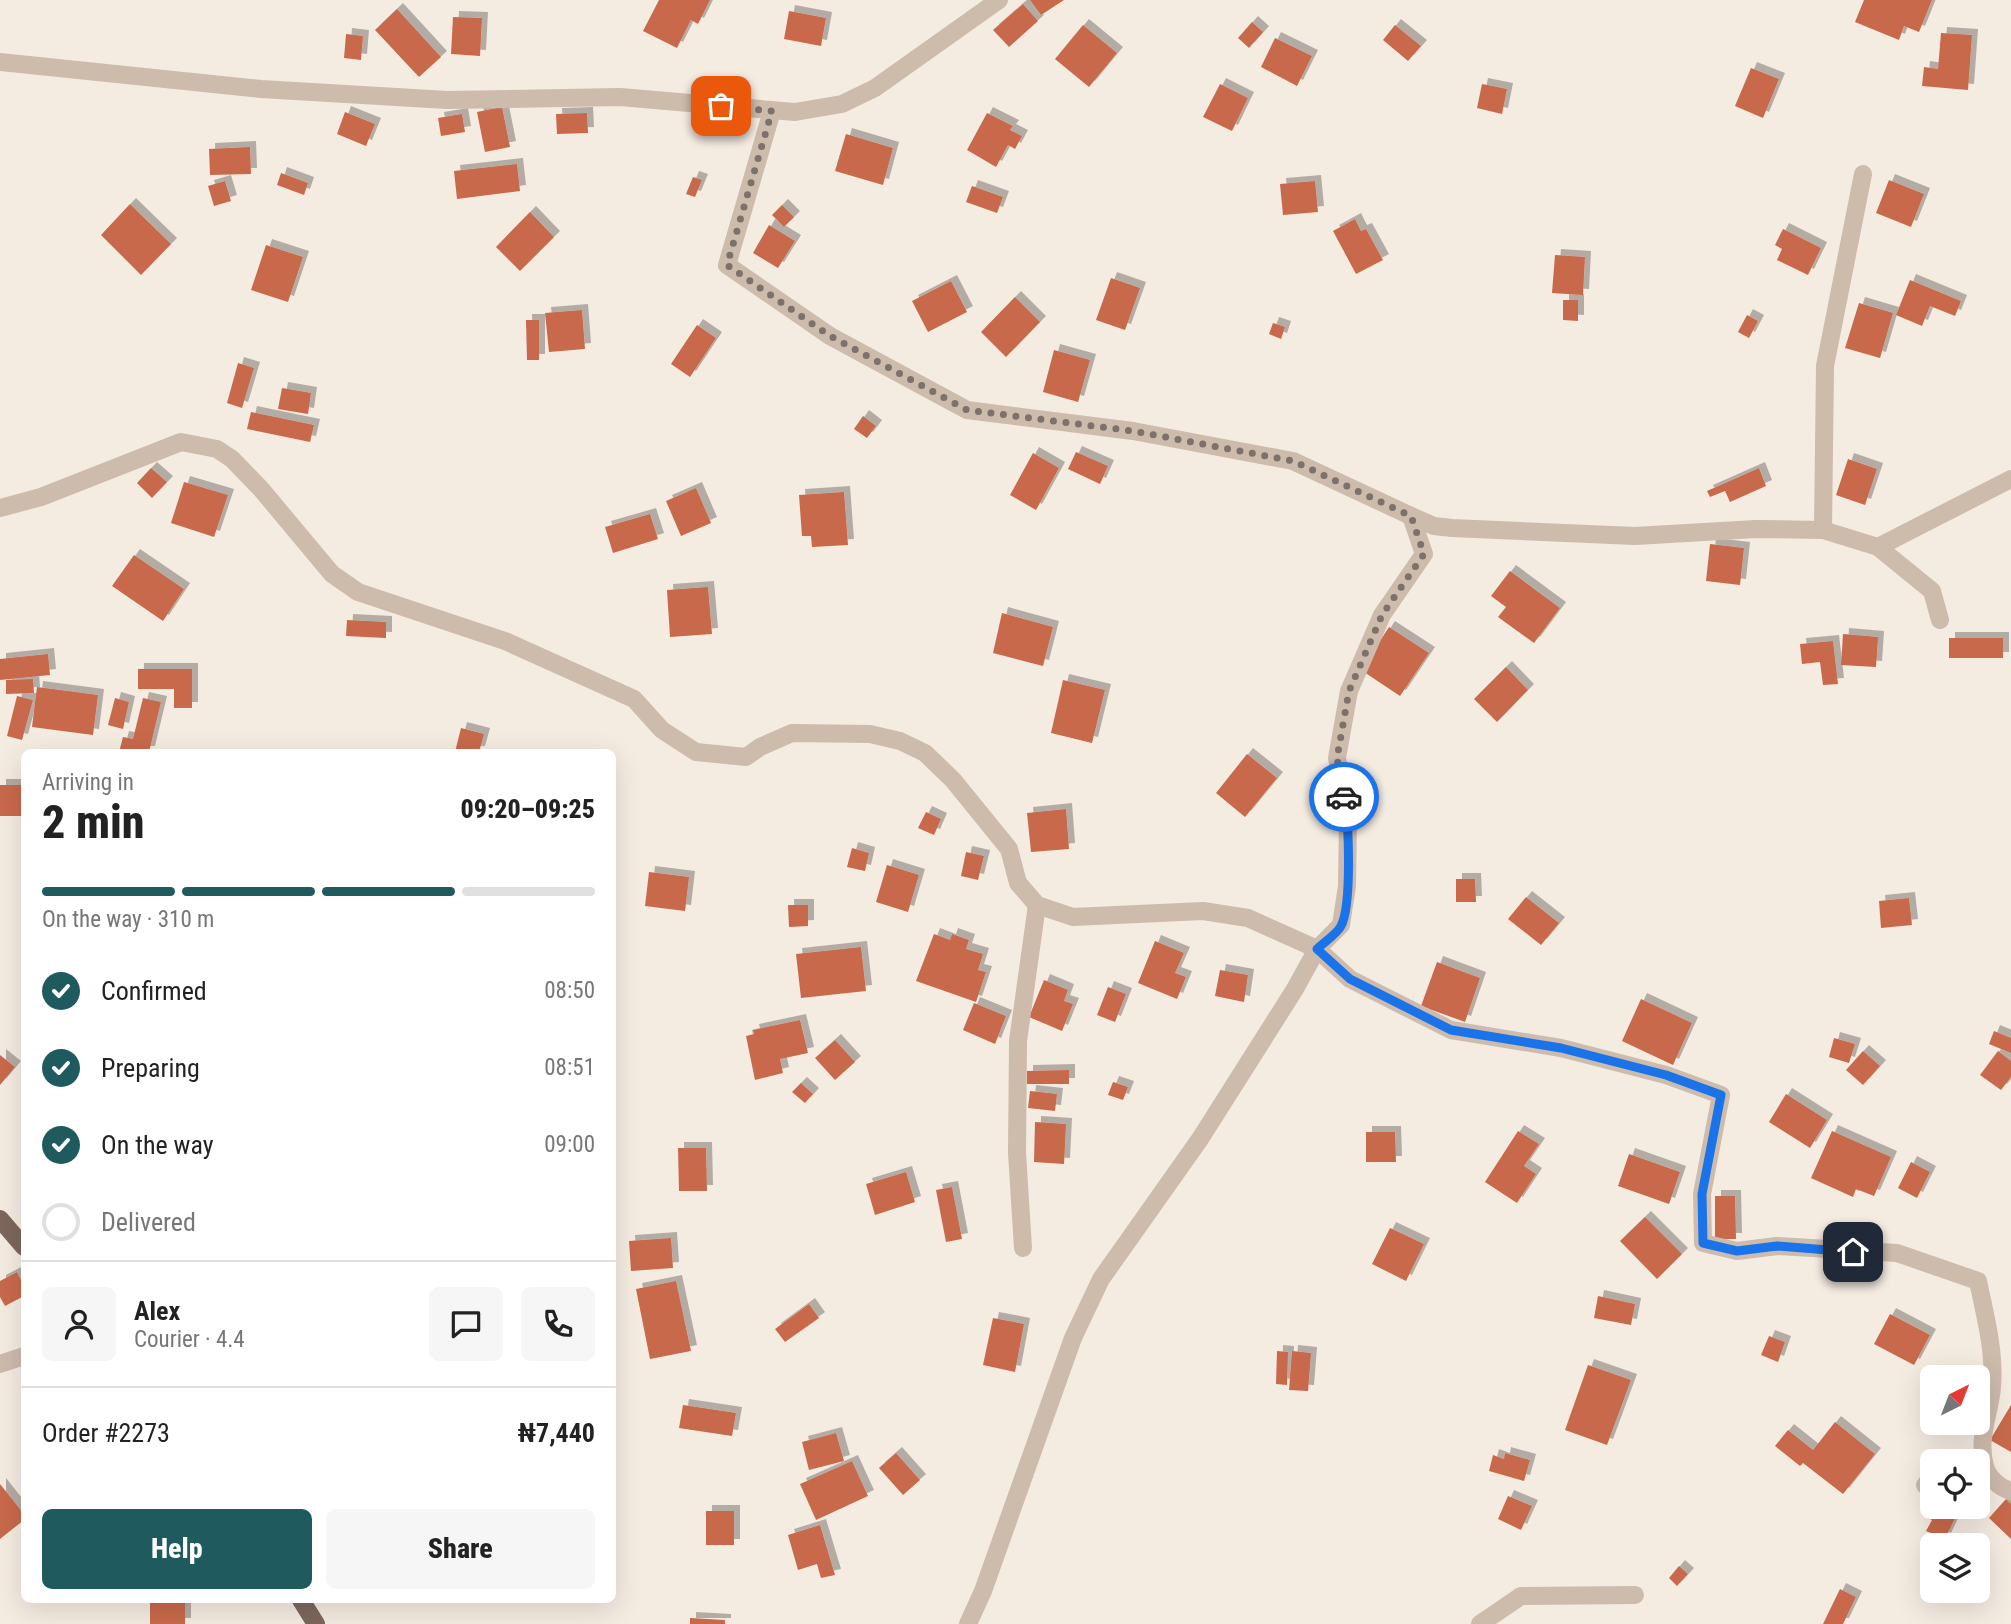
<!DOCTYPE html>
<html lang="en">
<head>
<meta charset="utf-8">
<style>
	:root { --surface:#fff; --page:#f6f6f6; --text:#222; --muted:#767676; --line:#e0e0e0; --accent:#1f5a5e }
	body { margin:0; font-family:"Roboto Condensed",sans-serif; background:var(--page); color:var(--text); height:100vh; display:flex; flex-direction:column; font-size:26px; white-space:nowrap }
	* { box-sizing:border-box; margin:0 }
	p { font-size:23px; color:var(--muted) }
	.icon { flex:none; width:38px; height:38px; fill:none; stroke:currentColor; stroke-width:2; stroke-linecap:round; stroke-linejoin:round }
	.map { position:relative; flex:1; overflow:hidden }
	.details { position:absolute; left:21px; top:749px; width:595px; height:854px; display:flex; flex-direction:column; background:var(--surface); border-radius:10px; box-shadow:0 7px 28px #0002 }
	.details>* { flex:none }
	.needle { width:46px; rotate:42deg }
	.buttons { position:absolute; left:1920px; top:1365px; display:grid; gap:14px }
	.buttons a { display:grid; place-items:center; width:70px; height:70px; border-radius:10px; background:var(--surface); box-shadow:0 7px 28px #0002; font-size:35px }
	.pin { position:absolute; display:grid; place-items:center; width:60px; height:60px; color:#fff; margin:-30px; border-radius:14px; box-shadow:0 4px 10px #0006 }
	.courier { position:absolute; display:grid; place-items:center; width:70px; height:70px; margin:-35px; border:5px solid #1a73e8; border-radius:50%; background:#fff; color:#222; box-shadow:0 2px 9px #0007 }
	.head em { font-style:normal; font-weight:800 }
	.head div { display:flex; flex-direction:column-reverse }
	.head { display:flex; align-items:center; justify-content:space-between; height:119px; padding:0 21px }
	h1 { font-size:46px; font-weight:800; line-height:52px }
	.bar { display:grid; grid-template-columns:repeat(4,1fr); gap:10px 7px; align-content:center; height:84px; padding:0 21px }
	.bar i { height:9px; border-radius:5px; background:var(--line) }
	.bar .current { background:var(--accent) }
	.bar p { grid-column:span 4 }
	.line { display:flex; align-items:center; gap:18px; padding:0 21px; border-top:2px solid var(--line) }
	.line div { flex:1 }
	.round { display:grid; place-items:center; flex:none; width:74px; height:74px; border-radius:10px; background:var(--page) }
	ol { padding:0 21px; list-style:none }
	li { display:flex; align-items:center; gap:21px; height:77px }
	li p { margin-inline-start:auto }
	li .icon { padding:7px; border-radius:50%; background:var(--accent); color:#fff; stroke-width:4 }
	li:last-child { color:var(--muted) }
	li i { width:38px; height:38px; border:4px solid var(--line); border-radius:50% }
	.action { display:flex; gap:14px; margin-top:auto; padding:14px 21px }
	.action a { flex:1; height:80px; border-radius:10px; background:var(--accent); color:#fff; font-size:28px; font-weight:800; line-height:80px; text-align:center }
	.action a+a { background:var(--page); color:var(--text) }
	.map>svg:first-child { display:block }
	.building { fill:#c8694b; filter:url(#shadow) }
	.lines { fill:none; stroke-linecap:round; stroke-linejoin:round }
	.minor { stroke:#cdbbac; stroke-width:18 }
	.major { stroke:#7d675c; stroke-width:18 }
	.done { stroke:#7c716b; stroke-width:7; stroke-dasharray:0 12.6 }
	.route { stroke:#1a73e8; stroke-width:9 }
</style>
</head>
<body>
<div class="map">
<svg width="2011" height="1624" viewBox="0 0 2011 1624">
	<defs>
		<filter id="shadow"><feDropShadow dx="6" dy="-6" stdDeviation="0" flood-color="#0004"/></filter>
	</defs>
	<rect width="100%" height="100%" fill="#f4ebe1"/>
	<g class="building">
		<polygon points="659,0 710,0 698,24 691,20 677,48 643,31"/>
		<polygon points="1030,0 1064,0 1041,15"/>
		<polygon points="1864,0 1932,0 1919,32 1904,26 1899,40 1855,22"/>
		<polygon points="1023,4 1038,21 1009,47 993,30"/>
		<polygon points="397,9 441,57 419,77 375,30"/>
		<polygon points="789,11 826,18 821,46 784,39"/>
		<polygon points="453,17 482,18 480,56 451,54"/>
		<polygon points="1252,22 1263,32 1249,48 1238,38"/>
		<polygon points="1083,25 1117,53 1089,87 1055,59"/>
		<polygon points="1395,25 1421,46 1408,61 1383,40"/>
		<polygon points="1941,33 1972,35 1968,90 1922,86 1924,67 1938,69"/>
		<polygon points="346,34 363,36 361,60 344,58"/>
		<polygon points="1275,38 1312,56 1297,86 1261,67"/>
		<polygon points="1751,68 1779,79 1763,118 1735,106"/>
		<polygon points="1220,84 1248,98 1232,131 1203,117"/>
		<polygon points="1482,84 1507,89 1502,114 1477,108"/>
		<polygon points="502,107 510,147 485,152 477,112"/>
		<polygon points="345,112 375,124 366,146 337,134"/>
		<polygon points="587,113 588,133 557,134 556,114"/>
		<polygon points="987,113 1013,126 1010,130 1022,136 1015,149 1008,145 996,167 967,150"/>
		<polygon points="462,114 465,132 441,136 438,118"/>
		<polygon points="846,134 893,148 883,185 835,171"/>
		<polygon points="250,147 251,174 210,175 209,149"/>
		<polygon points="517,164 520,191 457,199 454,171"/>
		<polygon points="281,173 308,183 304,195 277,185"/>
		<polygon points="693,177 702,180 695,197 686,194"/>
		<polygon points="1889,180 1924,194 1911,227 1876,213"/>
		<polygon points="225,181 231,201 214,206 208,186"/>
		<polygon points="1315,181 1318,212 1283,215 1280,184"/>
		<polygon points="972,186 1003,197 997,213 966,202"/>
		<polygon points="130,204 171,244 141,275 101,235"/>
		<polygon points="782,205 794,217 784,227 772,215"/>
		<polygon points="530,212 554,237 520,271 496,247"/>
		<polygon points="1355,219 1361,231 1366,229 1383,260 1356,274 1333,231"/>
		<polygon points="769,225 795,241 778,268 753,253"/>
		<polygon points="1783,229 1821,248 1808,275 1777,260 1782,249 1775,245"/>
		<polygon points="266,245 303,257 288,302 251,290"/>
		<polygon points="1555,255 1585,257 1583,295 1552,293"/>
		<polygon points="1111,278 1140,288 1125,330 1096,320"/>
		<polygon points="1910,280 1961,301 1955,316 1930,306 1922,326 1896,315"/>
		<polygon points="951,281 967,312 928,332 912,301"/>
		<polygon points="1015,297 1040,322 1006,357 981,332"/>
		<polygon points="1563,300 1578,300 1578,321 1563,320"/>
		<polygon points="1859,303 1893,313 1880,358 1845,348"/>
		<polygon points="582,310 585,349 549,352 545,313"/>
		<polygon points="1747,315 1758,321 1749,338 1738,332"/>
		<polygon points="526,320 539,320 539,360 527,360"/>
		<polygon points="1273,323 1285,327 1281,339 1269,334"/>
		<polygon points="697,325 716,338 690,377 671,364"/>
		<polygon points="1054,350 1090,360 1078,402 1043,392"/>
		<polygon points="238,363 254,368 242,408 227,403"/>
		<polygon points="282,388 311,393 308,414 278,409"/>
		<polygon points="251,412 314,425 310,442 247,429"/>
		<polygon points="863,416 876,426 867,438 854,429"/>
		<polygon points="1076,452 1108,466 1100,484 1068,469"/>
		<polygon points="1033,453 1059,468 1036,510 1010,495"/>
		<polygon points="1848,459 1877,469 1865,505 1836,495"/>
		<polygon points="151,468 167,482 152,498 137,483"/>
		<polygon points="1759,468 1766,486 1730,502 1725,491 1710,497 1707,491"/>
		<polygon points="184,482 228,495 214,537 171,523"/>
		<polygon points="696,488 711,523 681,536 666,501"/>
		<polygon points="844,492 848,545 812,547 811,536 802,536 799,495"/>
		<polygon points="650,514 658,539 613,553 605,527"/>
		<polygon points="1710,544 1744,548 1740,585 1706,581"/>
		<polygon points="134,555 184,589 163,621 112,586"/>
		<polygon points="1510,571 1560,608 1534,643 1498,617 1506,607 1491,596"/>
		<polygon points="708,587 712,634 670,637 667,590"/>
		<polygon points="1002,613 1053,627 1043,666 993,653"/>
		<polygon points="347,620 386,622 386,638 346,636"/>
		<polygon points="1389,627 1429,653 1400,696 1361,670"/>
		<polygon points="1843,634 1878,637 1876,667 1841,665"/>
		<rect x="1949" y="638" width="54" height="20"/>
		<polygon points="1833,641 1838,684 1823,685 1820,662 1802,664 1800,644"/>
		<polygon points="48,654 50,675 0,680 0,659"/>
		<polygon points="1506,667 1528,690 1497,722 1474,699"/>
		<polygon points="138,669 192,669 192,708 174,708 174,689 138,689"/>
		<polygon points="33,679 34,693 6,694 6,680"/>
		<polygon points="1063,680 1105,690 1092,743 1051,733"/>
		<polygon points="37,687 98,695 93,735 32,727"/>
		<polygon points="17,696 33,700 22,740 7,736"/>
		<polygon points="115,698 129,702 123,729 108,725"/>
		<polygon points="143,698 161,702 149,752 119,752 123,737 133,739"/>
		<polygon points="461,728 484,734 479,752 455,752"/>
		<polygon points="1247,754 1277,778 1245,817 1216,793"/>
		<rect x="0" y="785" width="24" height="31"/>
		<polygon points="1066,809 1069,849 1031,852 1027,813"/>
		<polygon points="926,812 941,819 934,835 918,828"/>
		<polygon points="852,848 869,853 865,871 847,867"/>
		<polygon points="966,852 984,856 978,880 961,876"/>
		<polygon points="887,865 919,875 908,912 876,902"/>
		<polygon points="649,872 689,877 685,911 645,906"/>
		<polygon points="1456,879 1475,879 1476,902 1456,902"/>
		<polygon points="1526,897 1559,923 1541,945 1508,919"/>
		<polygon points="1909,898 1912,925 1881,928 1879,901"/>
		<polygon points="788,905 808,905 808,926 789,927"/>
		<polygon points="934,934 950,940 952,934 969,940 966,949 983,954 978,970 986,972 976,1002 916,981"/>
		<polygon points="1155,941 1184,953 1175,973 1186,977 1177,999 1138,983"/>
		<polygon points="861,947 866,991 801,998 796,954"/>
		<polygon points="1437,962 1480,978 1465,1022 1421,1006"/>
		<polygon points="1220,970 1248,975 1244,1002 1215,996"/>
		<polygon points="1044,980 1068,990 1064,1001 1073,1004 1062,1031 1029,1017"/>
		<polygon points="1108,987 1126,994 1115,1022 1097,1015"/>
		<polygon points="1641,999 1692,1023 1673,1065 1622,1041"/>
		<polygon points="974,1003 1006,1016 995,1044 963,1030"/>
		<polygon points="800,1020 808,1053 780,1059 783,1073 755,1080 746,1036 754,1034 753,1030"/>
		<polygon points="1994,1031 2011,1038 2011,1053 1989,1044"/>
		<polygon points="1834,1038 1855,1044 1849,1063 1829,1057"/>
		<polygon points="835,1040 855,1062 835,1080 815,1058"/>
		<polygon points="1863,1051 1880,1066 1863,1085 1846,1070"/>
		<polygon points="1998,1051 2011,1061 2011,1077 2001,1090 1980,1075"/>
		<polygon points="0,1055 15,1067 0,1085"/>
		<polygon points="1069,1070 1069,1084 1027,1084 1027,1071"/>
		<polygon points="1113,1082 1128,1087 1123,1100 1108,1095"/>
		<polygon points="801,1083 813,1094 805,1103 792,1092"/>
		<polygon points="1030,1091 1057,1094 1055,1111 1028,1108"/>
		<polygon points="1786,1094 1827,1120 1810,1148 1769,1122"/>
		<polygon points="1035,1122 1066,1124 1064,1164 1034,1162"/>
		<polygon points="1518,1131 1539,1144 1524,1166 1536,1174 1517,1203 1485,1182"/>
		<polygon points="1832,1131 1891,1157 1874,1196 1856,1189 1853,1197 1811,1178"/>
		<polygon points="1366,1132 1395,1132 1396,1162 1366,1162"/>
		<polygon points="678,1148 706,1148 707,1191 679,1191"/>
		<polygon points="1629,1154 1680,1172 1669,1204 1618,1186"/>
		<polygon points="1911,1162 1930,1172 1917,1198 1898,1188"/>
		<polygon points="906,1172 915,1202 875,1215 866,1184"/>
		<polygon points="952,1187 962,1239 946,1242 936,1190"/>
		<polygon points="1715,1196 1735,1196 1736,1239 1715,1239"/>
		<polygon points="1645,1217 1682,1254 1657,1279 1620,1241"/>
		<polygon points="1390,1228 1424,1244 1406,1281 1372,1264"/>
		<polygon points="671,1238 673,1268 631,1271 629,1241"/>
		<polygon points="17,1272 24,1286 24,1296 5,1306 0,1297 0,1281"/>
		<polygon points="676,1281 691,1351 650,1359 636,1289"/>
		<polygon points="1598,1296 1635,1304 1631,1325 1594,1318"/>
		<polygon points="809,1304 819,1318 785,1342 775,1329"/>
		<polygon points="1890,1314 1930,1335 1914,1365 1874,1344"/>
		<polygon points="993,1318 1024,1324 1015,1372 983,1365"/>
		<polygon points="1769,1336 1785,1342 1778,1362 1761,1355"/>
		<polygon points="1277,1351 1288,1352 1287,1385 1276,1384"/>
		<polygon points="1292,1351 1311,1353 1308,1391 1289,1390"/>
		<polygon points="1588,1365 1631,1380 1607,1445 1565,1430"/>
		<polygon points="683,1405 736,1413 732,1436 679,1428"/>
		<polygon points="2011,1405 2011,1452 1990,1440"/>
		<polygon points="1835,1422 1875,1454 1843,1494 1803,1463 1800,1466 1775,1446 1788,1430 1813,1450"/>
		<polygon points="836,1433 844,1461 809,1470 802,1442"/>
		<polygon points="896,1453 920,1480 903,1495 879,1468"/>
		<polygon points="1505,1453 1530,1460 1524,1481 1489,1471 1493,1455 1504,1459"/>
		<polygon points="852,1461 868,1496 816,1520 800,1484"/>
		<polygon points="0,1484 24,1514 24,1520 0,1539"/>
		<polygon points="1508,1496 1532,1506 1521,1530 1498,1519"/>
		<polygon points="2006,1499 2011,1504 2011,1539 1989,1518"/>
		<polygon points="1928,1501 1932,1507 1942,1507 1957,1514 1945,1539 1926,1531 1932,1520 1922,1515"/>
		<rect x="706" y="1511" width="28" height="34"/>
		<polygon points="820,1525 835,1575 821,1578 817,1564 798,1570 788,1535"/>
		<polygon points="1679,1566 1688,1574 1677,1586 1669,1578"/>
		<polygon points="1840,1589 1856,1597 1843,1624 1823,1624"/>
		<rect x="150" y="1600" width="35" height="24"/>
		<polygon points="690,1618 725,1620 725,1624 690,1624"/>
	</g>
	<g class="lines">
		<g class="minor">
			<polyline points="0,62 261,89 447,100 620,97 795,112 842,104 875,88 999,0"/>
			<polyline points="772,111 727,265 830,336 967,410 1133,431 1293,461 1411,516"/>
			<path d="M 0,508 L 41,497 L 181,442 L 217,449 L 232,459 L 261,489 L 332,574 L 358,592 L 505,641 L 634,699 L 662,730 L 696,752 L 746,757 L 760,747 L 792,733 L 870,734 L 900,741 L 925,753 L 953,780 L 1009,849 L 1018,883 L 1037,905 L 1073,917 L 1203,911 L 1248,918 L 1317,949 L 1350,979 L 1451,1030 L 1561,1048 L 1666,1075 L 1721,1095 L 1702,1194 L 1703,1243 L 1737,1251 L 1777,1246 L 1897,1253 L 1978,1281 C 1985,1315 1995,1352 1992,1387 C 1990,1413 1977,1439 1985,1466 C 1988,1478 2000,1488 2011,1491"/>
			<polyline points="1823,530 1825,366 1863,174"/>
			<polyline points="1878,547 2011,479"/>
			<polyline points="1023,1248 1017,1153 1018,1041 1037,905"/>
			<polyline points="0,1364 24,1356"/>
			<polyline points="1925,1485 1932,1483"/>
			<polyline points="968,1624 983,1591 1073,1338 1101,1279 1200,1139 1295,989 1317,949 1341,925 1347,886 1348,817 1337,758 1349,691 1382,615 1424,554 1411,516 1434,526 1452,528 1635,536 1756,529 1823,530 1878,547 1932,591 1940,620"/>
			<polyline points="1480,1624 1521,1596 1635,1595"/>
		</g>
		<g class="major">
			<polyline points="0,1219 24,1247"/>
			<polyline points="301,1600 316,1624"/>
		</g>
	</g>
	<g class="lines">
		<polyline class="done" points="721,106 772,111 727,265 830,336 967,410 1133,431 1293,461 1411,516 1424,554 1382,615 1349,691 1337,758 1344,797"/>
		<path class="route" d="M 1344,797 C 1349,821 1352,905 1341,926 C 1337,934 1324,942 1317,949 L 1350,979 L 1451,1030 L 1561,1048 L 1666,1075 L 1721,1095 L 1702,1194 L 1703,1243 L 1737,1251 L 1777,1246 L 1853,1252"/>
	</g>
</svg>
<div class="buttons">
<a><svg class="needle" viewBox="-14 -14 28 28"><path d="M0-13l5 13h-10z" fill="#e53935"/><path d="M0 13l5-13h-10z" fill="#767676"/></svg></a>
<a><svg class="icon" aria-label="locate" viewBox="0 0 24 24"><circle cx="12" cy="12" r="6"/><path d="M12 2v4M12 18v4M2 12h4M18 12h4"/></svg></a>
<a><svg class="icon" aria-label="layers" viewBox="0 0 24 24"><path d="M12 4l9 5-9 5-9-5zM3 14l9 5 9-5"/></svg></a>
</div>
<div class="pin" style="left:721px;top:106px;background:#ea580c"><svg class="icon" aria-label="bag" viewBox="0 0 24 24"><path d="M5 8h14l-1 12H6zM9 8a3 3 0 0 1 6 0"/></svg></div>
<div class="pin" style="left:1853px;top:1252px;background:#1f2937"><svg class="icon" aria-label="home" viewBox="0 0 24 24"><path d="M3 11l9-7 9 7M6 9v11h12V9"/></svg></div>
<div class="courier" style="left:1344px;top:797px"><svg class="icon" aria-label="car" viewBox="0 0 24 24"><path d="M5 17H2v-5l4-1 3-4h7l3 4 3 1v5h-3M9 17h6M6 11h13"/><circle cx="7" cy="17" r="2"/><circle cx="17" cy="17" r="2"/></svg></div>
<section class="details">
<div class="head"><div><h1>2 min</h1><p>Arriving in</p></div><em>09:20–09:25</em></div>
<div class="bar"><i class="current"></i><i class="current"></i><i class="current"></i><i></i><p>On the way · 310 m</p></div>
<ol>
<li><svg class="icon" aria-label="check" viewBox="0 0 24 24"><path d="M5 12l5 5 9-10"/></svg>Confirmed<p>08:50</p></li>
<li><svg class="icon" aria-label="check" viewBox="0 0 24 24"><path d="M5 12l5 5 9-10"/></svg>Preparing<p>08:51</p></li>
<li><svg class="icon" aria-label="check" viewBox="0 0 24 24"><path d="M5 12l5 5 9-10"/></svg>On the way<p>09:00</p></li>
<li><i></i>Delivered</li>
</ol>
<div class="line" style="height:126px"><a class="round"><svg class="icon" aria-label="person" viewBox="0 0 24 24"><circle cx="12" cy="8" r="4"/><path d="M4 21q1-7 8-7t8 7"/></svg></a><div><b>Alex</b><p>Courier · 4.4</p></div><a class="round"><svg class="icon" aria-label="chat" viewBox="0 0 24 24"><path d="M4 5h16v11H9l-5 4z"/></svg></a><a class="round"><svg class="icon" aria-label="phone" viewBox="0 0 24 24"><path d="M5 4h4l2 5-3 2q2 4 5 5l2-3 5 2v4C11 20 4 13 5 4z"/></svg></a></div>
<div class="line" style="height:91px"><div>Order #2273</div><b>₦7,440</b></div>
<div class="action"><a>Help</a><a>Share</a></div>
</section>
</div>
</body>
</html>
